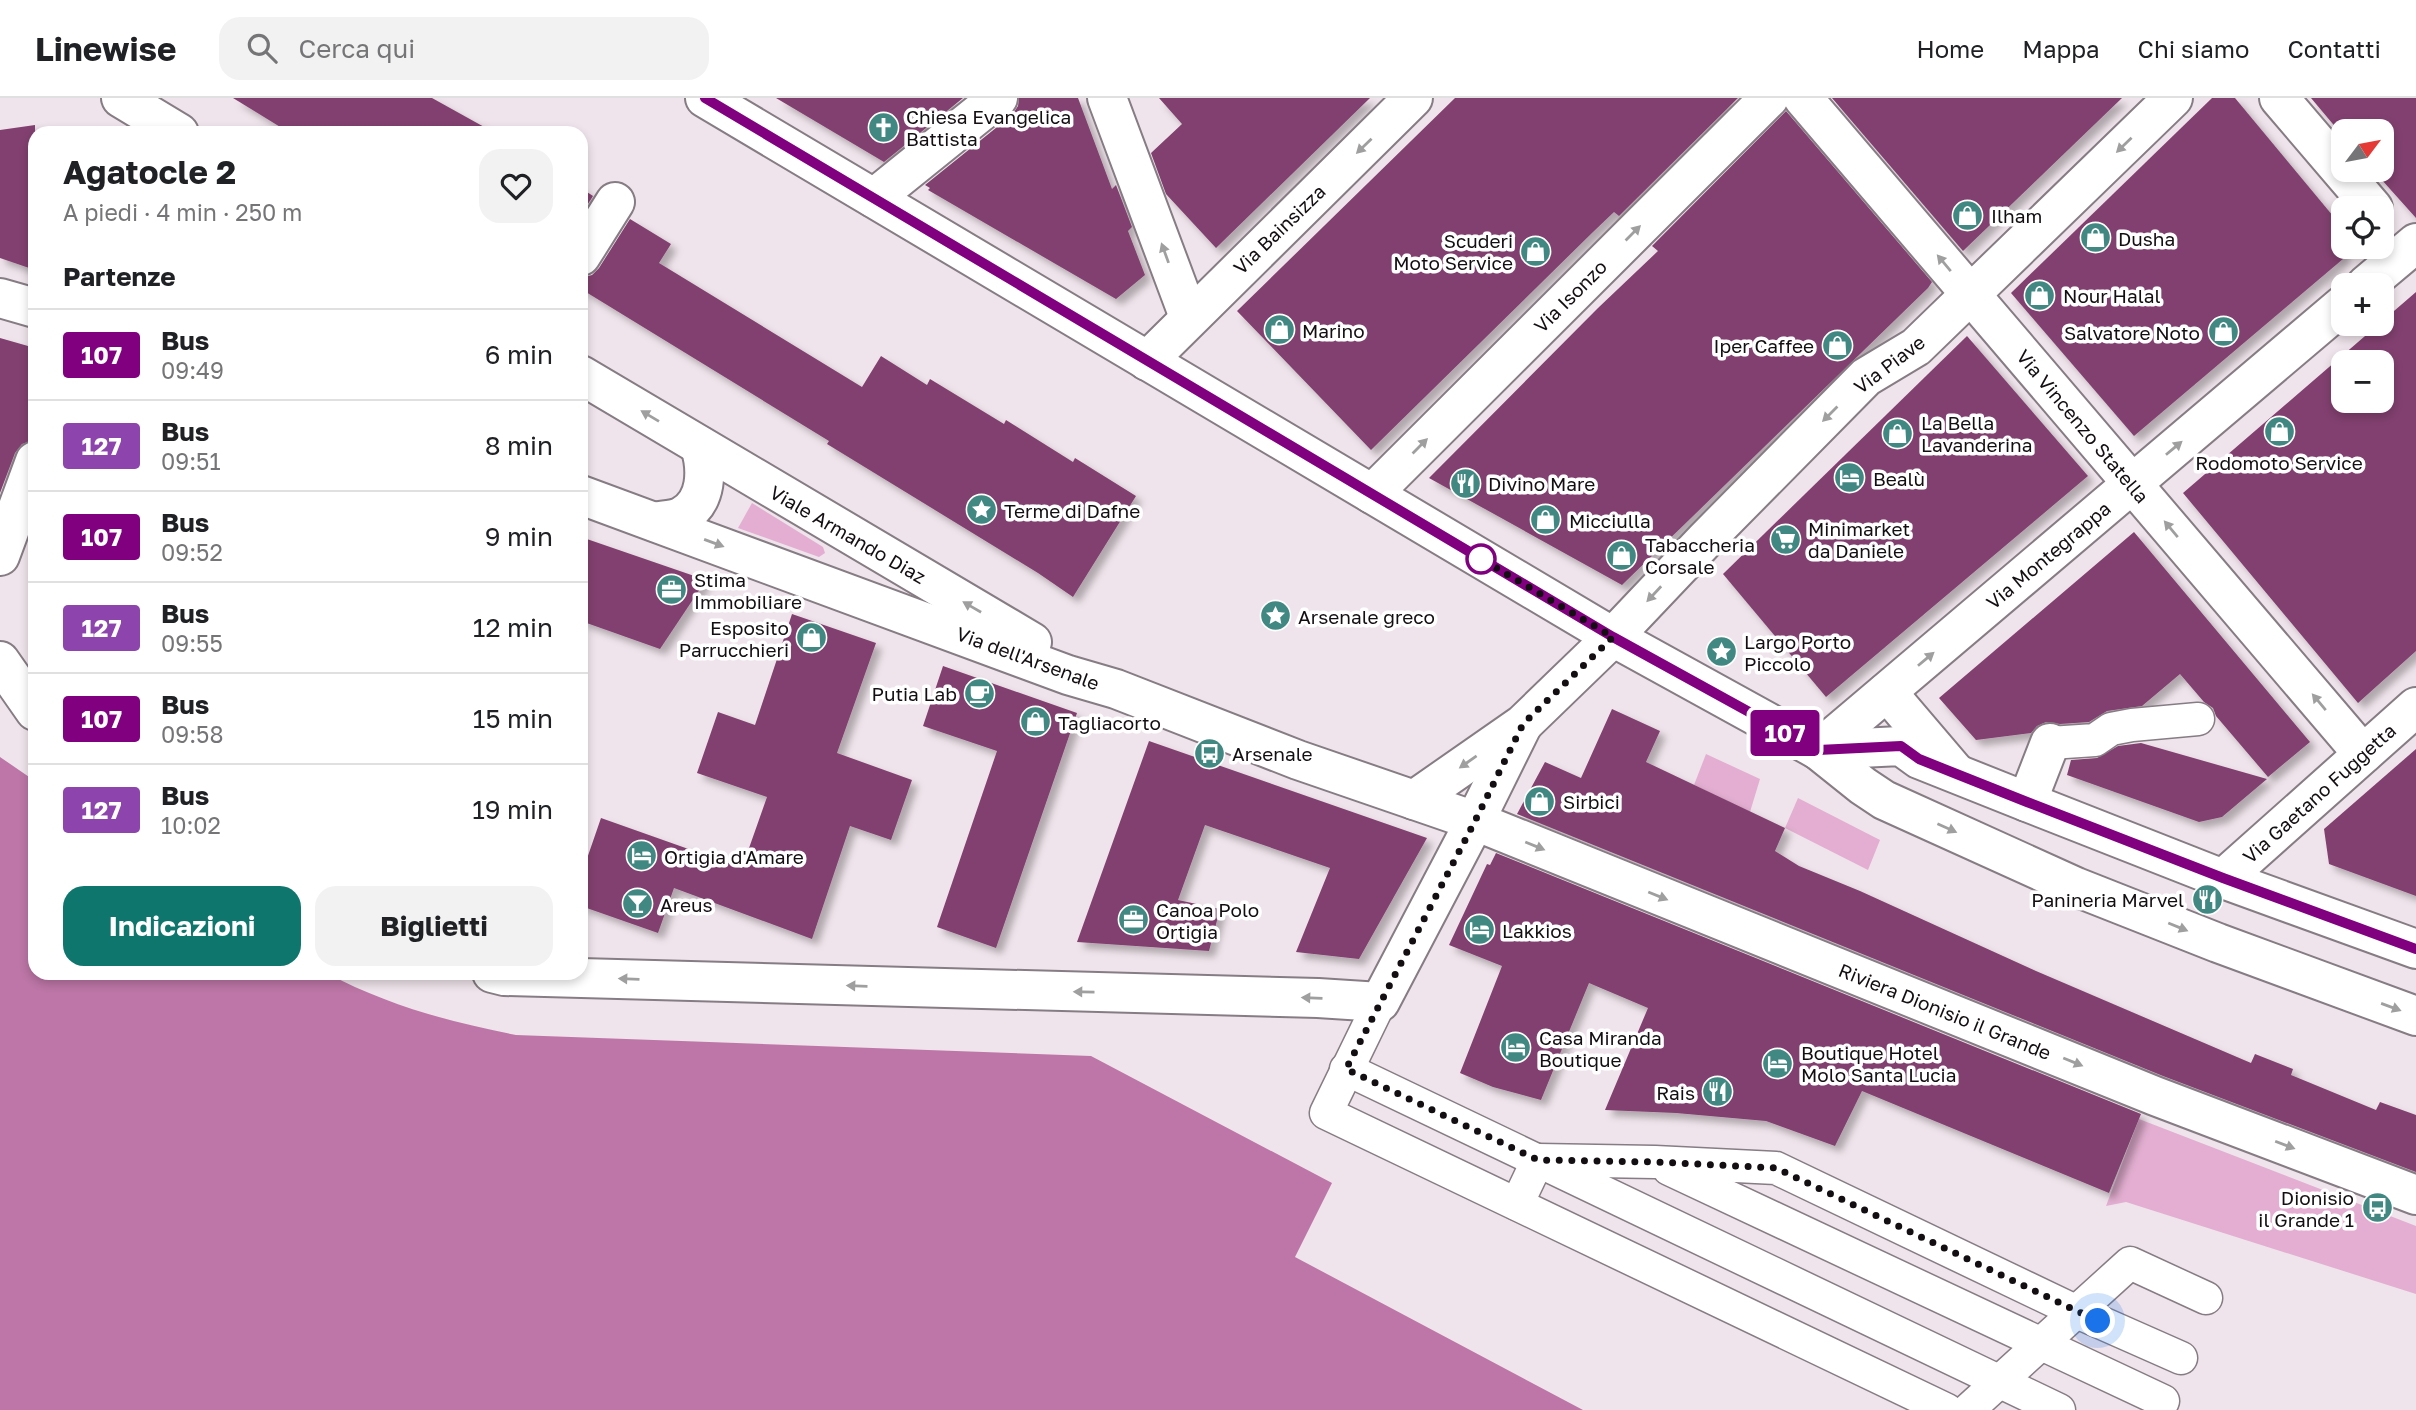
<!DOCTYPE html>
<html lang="it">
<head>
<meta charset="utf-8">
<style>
	body { margin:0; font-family:"Golos Text",sans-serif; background:#f2f2f2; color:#202124; height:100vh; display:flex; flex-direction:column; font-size:26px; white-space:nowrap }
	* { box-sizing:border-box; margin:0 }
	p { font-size:23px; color:#757577 }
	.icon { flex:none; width:38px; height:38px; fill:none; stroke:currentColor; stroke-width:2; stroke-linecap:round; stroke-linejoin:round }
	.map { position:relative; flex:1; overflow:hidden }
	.sheet { position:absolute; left:28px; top:28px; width:560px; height:854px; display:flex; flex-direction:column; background:#fff; border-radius:21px; box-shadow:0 4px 10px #0003 }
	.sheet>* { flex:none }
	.badge { padding:0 14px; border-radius:5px; font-size:24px; line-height:46px }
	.needle { width:46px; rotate:58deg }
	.tools { position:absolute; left:2331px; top:21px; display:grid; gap:14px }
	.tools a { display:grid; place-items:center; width:63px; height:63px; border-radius:14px; background:#fff; box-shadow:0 4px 10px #0003; font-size:35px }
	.you { position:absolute; width:35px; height:35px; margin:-18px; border:5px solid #fff; border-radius:50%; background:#1a73e8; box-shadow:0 0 0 10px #1a73e833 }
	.map>.badge { position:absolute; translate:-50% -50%; box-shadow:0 0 0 4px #fff }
	h2 { padding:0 35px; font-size:26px; line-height:63px }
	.round { display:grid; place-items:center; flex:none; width:74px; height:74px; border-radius:21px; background:#f2f2f2 }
	.headline { display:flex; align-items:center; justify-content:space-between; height:119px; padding:0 35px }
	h1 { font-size:33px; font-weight:700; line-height:52px }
	.primary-button { display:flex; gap:14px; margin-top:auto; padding:14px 35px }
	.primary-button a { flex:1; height:80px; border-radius:21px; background:#0f766e; color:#fff; font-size:28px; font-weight:700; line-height:80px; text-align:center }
	.primary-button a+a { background:#f2f2f2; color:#202124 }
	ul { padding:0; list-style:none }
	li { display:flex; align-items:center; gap:21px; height:91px; padding:0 35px; border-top:2px solid #e0e0e0 }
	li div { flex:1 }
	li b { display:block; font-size:26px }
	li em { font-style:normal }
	li .badge { min-width:77px; font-weight:700; text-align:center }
	header { display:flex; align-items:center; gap:42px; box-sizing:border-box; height:98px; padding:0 35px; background:#fff; border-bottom:2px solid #e0e0e0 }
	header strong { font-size:33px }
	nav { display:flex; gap:38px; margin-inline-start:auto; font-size:24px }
	.search { width:490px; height:63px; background:#f2f2f2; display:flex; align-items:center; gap:18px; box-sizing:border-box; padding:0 24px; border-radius:21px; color:#757577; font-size:26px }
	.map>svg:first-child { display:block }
	.green { fill:#e3aed1 }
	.water { fill:#bd76a7 }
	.building { fill:#82406f; fill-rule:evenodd; filter:url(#shadow) }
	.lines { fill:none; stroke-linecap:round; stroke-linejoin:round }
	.pedestrian-casing { stroke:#867c83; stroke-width:35 }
	.minor-casing { stroke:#867c83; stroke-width:42 }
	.tertiary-casing { stroke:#867c83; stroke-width:42 }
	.pedestrian { stroke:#fff; stroke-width:32 }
	.minor { stroke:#fff; stroke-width:38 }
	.tertiary { stroke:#fff; stroke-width:38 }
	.oneway { fill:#a09fa0 }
	.line-casing { stroke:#fff; stroke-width:16 }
	.line { stroke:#800080; stroke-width:10 }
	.walk { stroke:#120e11; stroke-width:7; stroke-dasharray:0 12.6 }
	.stop-dot { fill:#fff; stroke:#800080; stroke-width:3.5 }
	.labels { text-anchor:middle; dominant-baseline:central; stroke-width:7; stroke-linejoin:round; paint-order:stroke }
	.poi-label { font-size:19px; fill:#120e11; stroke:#fff; text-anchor:start }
	.street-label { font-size:19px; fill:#120e11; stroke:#fff }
</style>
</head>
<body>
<header>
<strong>Linewise</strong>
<div class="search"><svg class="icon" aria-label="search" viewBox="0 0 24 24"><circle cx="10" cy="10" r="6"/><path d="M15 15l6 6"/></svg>Cerca qui</div>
<nav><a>Home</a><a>Mappa</a><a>Chi siamo</a><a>Contatti</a></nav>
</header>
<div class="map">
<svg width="2416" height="1312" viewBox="0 0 2416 1312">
	<defs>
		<filter id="shadow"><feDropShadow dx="6" dy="6" stdDeviation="3.5" flood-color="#0004"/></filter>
	</defs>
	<rect width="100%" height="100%" fill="#efe4eb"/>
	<g class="green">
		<path d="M752,405L823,449L825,455L819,459L738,430Z"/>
		<path d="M1706,656L1760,681L1750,714L1694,687Z"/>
		<path d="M1798,700L1880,742L1868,772L1785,730Z"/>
		<path d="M2139,1021L2416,1128V1196L2126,1104L2106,1108Z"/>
	</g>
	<path class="water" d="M0,659L35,683V875H327C386,907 450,924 516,937L1091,958L1332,1085L1295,1159L1583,1312H0Z"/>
	<g class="building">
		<path d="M233,0H432L495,35H290Z"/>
		<path d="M776,0H963L884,64Z"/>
		<path d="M1019,0H1078L1112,91L1116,87L1132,129L1128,133L1145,177L1116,201L928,92L930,90L925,87L1012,17L1018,8Z"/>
		<path d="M1159,0H1370L1216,150L1166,96L1151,55L1182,26Z"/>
		<path d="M1455,0H1738L1619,118L1614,114L1593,134L1371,352L1237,213Z"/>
		<path d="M1832,0H2122L1963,153Z"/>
		<path d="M2212,0H2235L2343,130V161L2134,338L2011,195Z"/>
		<path d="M2311,0H2416V120L2373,72H2382V33H2343V38Z"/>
		<path d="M1786,13L1932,184L1928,190L1622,487L1429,380L1598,210L1658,153L1652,148Z"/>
		<path d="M35,27V172L0,160V32Z"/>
		<path d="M581,90L593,98L581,117Z"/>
		<path d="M630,121L671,146L659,165L862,289L881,258L927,287L930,281L1004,326L1006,322L1073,364L1075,360L1136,398L1073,499L1038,475L827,346L829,343L581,191V180L592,177L599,170Z"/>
		<path d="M2416,194V553L2358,605L2183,395ZM2343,264H2382V303H2343Z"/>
		<path d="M1967,238L2088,378L1826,599L1723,476Z"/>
		<path d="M0,240L35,250V342L22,346L15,355L0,395Z"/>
		<path d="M2134,434L2310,644L2268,679L2216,618L2213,610L2204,604L2180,576L2142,608L2107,613L2089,624L2060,626L2046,624L2037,628L2031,635L1976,642L1939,600Z"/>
		<path d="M581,439L706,482L660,551L581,523Z"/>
		<path d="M792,516L876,545L837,655L912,682L891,742L850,728L812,841L674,790L658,835L581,808V778L601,720L742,770L767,699L697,675L718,614L755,627Z"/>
		<path d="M943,568L1077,615L996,850L937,829L997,653L923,628Z"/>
		<path d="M1612,611L1660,633L1646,664L1785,730L1775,753L1799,768L1860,793L2036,873L2251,965L2255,956L2293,971L2291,977L2376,1012L2380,1004L2416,1017V1074L2163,978L1517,716L1545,664L1581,680Z"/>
		<path d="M1149,643L1427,740L1359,861L1296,854L1330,770L1205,727L1178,802L1220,811L1209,853L1077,844Z"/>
		<path d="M2141,645L2267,681L2222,719L2199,724L2067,677L2071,662L2097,660L2118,648Z"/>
		<path d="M2416,651V798L2329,766L2324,731Z"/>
		<path d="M1496,755L2141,1016L2109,1095L1862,993L1835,1048L1766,1023L1676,1015L1605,1012L1648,910L1589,885L1541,1002L1493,989L1460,975L1502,868L1449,847L1487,766L1490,767Z"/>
	</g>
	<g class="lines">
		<defs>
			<g id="pedestrian">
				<path d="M2050,645L2095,642L2111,631L2132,627L2198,621"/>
				<path d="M1380,904L1326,1015L1947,1312"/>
				<path d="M1346,971L2059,1312"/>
				<path d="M1669,1071L2163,1303"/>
				<path d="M1517,1106L1538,1062L1655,1064L1776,1070L2077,1214L2181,1260"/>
				<path d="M1968,1312L2130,1165L2206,1200"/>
			</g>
			<g id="minor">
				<path d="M1107,0L1189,219"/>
				<path d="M1803,0L2363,656"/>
				<path d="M2279,0L2373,110"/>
				<path d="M874,100L998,0"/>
				<path d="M581,158L615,104"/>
				<path d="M2366,187L2416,145"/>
				<path d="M2343,207L1818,652L1863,688L1884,702L2076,789L2218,845L2416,918"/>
				<path d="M1147,263L1413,0"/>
				<path d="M1372,396L1769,0"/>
				<path d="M0,458L35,363"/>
				<path d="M1613,539L1705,442L1866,279L1916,249L2173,0"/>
				<path d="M0,563L35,613"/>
				<path d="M1887,594L1956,675"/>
				<path d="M2027,704L2050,645"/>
				<path d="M2223,781L2416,609"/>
				<path d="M492,875L504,878L1318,900L1380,904L1475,723"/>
			</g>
			<g id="tertiary">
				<path d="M121,0L179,35"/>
				<path d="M705,0L1613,539L1818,652L1901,648L1919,661L2027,704L2223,781L2416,851"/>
				<path d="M0,200L35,210"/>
				<path d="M581,277L1032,544"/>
				<path d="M581,397L1068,577L1116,591L1298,662L1475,723L2155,998L2416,1097"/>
				<path d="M655,424C663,422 675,422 682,418C708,404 707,371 700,348"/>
				<path d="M1414,702L1523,626L1613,539"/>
				<path d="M1475,723L1522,628"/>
			</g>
		</defs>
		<use href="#pedestrian" class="pedestrian-casing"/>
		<use href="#minor" class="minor-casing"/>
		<use href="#tertiary" class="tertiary-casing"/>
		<use href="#pedestrian" class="pedestrian"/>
		<use href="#minor" class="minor"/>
		<use href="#tertiary" class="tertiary"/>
	</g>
	<defs><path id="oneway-solid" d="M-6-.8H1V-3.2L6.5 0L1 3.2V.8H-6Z" transform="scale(1.75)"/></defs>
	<g class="oneway">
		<use href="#oneway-solid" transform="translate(2124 47) rotate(136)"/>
		<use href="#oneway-solid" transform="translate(1364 48) rotate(136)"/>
		<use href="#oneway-solid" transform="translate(1633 135) rotate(-45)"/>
		<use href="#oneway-solid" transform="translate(1165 155) rotate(-110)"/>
		<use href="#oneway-solid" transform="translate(1944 165) rotate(-130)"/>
		<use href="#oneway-solid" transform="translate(1830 316) rotate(135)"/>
		<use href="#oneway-solid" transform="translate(650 318) rotate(-149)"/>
		<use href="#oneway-solid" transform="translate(1420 348) rotate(-45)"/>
		<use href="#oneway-solid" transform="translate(2174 350) rotate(-40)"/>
		<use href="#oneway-solid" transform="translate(2171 431) rotate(-130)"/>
		<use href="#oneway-solid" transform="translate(714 445) rotate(20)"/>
		<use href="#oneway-solid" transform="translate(1654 496) rotate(133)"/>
		<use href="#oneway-solid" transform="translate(972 509) rotate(-150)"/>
		<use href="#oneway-solid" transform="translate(1926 561) rotate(-40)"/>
		<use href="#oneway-solid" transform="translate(2319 604) rotate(-130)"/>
		<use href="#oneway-solid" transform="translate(1468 664) rotate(145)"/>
		<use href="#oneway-solid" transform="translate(1947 730) rotate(24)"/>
		<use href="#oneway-solid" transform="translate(1535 748) rotate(22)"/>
		<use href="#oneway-solid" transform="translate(1658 798) rotate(22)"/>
		<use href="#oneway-solid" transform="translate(2178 829) rotate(22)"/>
		<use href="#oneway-solid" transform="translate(629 881) rotate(-178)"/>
		<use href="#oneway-solid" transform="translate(857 888) rotate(-178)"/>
		<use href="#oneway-solid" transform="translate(1084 894) rotate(-179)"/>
		<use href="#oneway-solid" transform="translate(1312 900) rotate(-178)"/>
		<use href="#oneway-solid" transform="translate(2391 909) rotate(20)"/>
		<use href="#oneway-solid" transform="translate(2073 964) rotate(22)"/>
		<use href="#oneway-solid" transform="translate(2285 1047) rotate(21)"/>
	</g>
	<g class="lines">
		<defs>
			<path id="line" d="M705,0L1613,539L1818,652L1901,648L1919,661L2027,704L2223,780L2416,851"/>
		</defs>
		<use href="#line" class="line-casing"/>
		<use href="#line" class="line"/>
		<path class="walk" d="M1481,461L1478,459L1613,539L1523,626L1475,723L1346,971L1538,1062L1655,1064L1776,1070L2098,1223"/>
	</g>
	<defs>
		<symbol id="church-disc" viewBox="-11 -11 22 22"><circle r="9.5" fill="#418883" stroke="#fff"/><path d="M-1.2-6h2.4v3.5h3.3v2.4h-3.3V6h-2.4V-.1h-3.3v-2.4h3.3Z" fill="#fff"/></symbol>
		<symbol id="shop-disc" viewBox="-11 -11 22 22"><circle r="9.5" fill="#418883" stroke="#fff"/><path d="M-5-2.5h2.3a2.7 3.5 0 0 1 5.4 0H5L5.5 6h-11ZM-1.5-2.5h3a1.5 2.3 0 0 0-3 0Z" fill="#fff"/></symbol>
		<symbol id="hotel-disc" viewBox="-11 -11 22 22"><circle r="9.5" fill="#418883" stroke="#fff"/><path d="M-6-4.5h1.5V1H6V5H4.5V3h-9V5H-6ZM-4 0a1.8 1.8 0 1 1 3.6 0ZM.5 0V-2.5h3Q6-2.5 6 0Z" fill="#fff"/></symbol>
		<symbol id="restaurant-disc" viewBox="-11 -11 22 22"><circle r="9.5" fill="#418883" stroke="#fff"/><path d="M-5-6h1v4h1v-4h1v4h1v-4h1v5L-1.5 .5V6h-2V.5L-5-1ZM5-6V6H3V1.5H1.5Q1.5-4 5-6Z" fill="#fff"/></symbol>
		<symbol id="sight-disc" viewBox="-11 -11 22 22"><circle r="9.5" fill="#418883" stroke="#fff"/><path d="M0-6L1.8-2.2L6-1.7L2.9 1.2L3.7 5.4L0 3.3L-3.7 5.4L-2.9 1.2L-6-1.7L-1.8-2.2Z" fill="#fff"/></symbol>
		<symbol id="supermarket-disc" viewBox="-11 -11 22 22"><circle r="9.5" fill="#418883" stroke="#fff"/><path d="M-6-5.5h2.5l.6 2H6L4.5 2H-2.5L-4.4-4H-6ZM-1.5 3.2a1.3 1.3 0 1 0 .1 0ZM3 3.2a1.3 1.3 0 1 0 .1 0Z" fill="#fff"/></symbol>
		<symbol id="office-disc" viewBox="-11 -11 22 22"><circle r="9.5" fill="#418883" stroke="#fff"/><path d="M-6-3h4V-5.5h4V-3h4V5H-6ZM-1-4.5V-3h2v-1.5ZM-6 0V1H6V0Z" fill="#fff"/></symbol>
		<symbol id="cafe-disc" viewBox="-11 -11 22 22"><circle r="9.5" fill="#418883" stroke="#fff"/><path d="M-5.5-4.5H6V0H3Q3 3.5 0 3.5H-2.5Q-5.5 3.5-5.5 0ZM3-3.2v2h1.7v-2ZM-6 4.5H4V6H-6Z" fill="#fff"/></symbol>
		<symbol id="bus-disc" viewBox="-11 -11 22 22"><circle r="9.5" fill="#418883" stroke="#fff"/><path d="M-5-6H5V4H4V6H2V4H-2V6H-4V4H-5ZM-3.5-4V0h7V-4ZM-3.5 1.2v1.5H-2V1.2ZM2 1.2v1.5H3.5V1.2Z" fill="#fff"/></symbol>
		<symbol id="bar-disc" viewBox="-11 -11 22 22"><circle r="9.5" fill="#418883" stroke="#fff"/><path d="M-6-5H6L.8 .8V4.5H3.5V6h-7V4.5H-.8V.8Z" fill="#fff"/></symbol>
	</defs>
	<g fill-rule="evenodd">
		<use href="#church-disc" x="866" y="12" width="35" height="35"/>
		<use href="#shop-disc" x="1950" y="100" width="35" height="35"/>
		<use href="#shop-disc" x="2078" y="122" width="35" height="35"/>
		<use href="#shop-disc" x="1518" y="136" width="35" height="35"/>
		<use href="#shop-disc" x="2022" y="180" width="35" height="35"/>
		<use href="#shop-disc" x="1262" y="214" width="35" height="35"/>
		<use href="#shop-disc" x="2206" y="216" width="35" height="35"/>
		<use href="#shop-disc" x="1820" y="230" width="35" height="35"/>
		<use href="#shop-disc" x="2262" y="316" width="35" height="35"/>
		<use href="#shop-disc" x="1880" y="318" width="35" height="35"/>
		<use href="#hotel-disc" x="1832" y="362" width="35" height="35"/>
		<use href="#restaurant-disc" x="1448" y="368" width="35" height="35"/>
		<use href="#sight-disc" x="964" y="394" width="35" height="35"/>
		<use href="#shop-disc" x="1528" y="404" width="35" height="35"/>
		<use href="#supermarket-disc" x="1768" y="424" width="35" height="35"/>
		<use href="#shop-disc" x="1604" y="440" width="35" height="35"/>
		<use href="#office-disc" x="654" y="474" width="35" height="35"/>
		<use href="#sight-disc" x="1258" y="500" width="35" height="35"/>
		<use href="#shop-disc" x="794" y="522" width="35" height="35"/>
		<use href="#sight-disc" x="1704" y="536" width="35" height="35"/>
		<use href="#cafe-disc" x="962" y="578" width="35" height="35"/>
		<use href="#shop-disc" x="1018" y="606" width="35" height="35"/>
		<use href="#bus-disc" x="1192" y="638" width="35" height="35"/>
		<use href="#shop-disc" x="1522" y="686" width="35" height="35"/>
		<use href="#hotel-disc" x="624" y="740" width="35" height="35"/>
		<use href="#restaurant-disc" x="2190" y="784" width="35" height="35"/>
		<use href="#bar-disc" x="620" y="788" width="35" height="35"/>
		<use href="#office-disc" x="1116" y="804" width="35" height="35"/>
		<use href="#hotel-disc" x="1462" y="814" width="35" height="35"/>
		<use href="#hotel-disc" x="1498" y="932" width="35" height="35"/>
		<use href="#hotel-disc" x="1760" y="948" width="35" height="35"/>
		<use href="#restaurant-disc" x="1700" y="976" width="35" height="35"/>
		<use href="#bus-disc" x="2360" y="1092" width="35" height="35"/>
	</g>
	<circle class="stop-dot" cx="1481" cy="461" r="14"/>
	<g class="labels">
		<g class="poi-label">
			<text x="906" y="18">Chiesa Evangelica<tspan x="906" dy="22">Battista</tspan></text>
			<text x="1991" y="117">Ilham</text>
			<text x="2118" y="140">Dusha</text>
			<text x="1513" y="142" text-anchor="end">Scuderi<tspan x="1513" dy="22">Moto Service</tspan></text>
			<text x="2063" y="197">Nour Halal</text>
			<text x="1302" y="232">Marino</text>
			<text x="2200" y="234" text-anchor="end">Salvatore Noto</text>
			<text x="1814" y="247" text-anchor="end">Iper Caffee</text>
			<text x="1921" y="324">La Bella<tspan x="1921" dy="22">Lavanderina</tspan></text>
			<text x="2279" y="364" text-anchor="middle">Rodomoto Service</text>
			<text x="1873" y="380">Bealù</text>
			<text x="1488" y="385">Divino Mare</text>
			<text x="1004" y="412">Terme di Dafne</text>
			<text x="1569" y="422">Micciulla</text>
			<text x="1808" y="430">Minimarket<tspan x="1808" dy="22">da Daniele</tspan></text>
			<text x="1645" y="446">Tabaccheria<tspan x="1645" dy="22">Corsale</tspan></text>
			<text x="694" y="481">Stima<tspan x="694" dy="22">Immobiliare</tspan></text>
			<text x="1298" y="518">Arsenale greco</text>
			<text x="789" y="529" text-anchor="end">Esposito<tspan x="789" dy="22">Parrucchieri</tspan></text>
			<text x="1744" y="543">Largo Porto<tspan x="1744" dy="22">Piccolo</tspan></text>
			<text x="957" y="595" text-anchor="end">Putia Lab</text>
			<text x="1058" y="624">Tagliacorto</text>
			<text x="1232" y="655">Arsenale</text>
			<text x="1563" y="703">Sirbici</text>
			<text x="664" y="758">Ortigia d'Amare</text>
			<text x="2184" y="801" text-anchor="end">Panineria Marvel</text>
			<text x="660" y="806">Areus</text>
			<text x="1156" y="811">Canoa Polo<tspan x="1156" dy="22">Ortigia</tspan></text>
			<text x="1502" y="832">Lakkios</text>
			<text x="1539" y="939">Casa Miranda<tspan x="1539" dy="22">Boutique</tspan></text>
			<text x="1801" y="954">Boutique Hotel<tspan x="1801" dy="22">Molo Santa Lucia</tspan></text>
			<text x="1695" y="994" text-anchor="end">Rais</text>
			<text x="2354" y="1099" text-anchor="end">Dionisio<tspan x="2354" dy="22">il Grande 1</tspan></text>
		</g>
		<g class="street-label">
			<text transform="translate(1279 131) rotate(-44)">Via Bainsizza</text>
			<text transform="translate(1570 198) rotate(-45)">Via Isonzo</text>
			<text transform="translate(1889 266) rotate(-37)">Via Piave</text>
			<text transform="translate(2083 328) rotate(50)">Via Vincenzo Statella</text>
			<text transform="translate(848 436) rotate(30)">Viale Armando Diaz</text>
			<text transform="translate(2048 457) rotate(-40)">Via Montegrappa</text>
			<text transform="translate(1028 560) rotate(20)">Via dell'Arsenale</text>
			<text transform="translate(2319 695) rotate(-42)">Via Gaetano Fuggetta</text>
			<text transform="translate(1945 913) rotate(22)">Riviera Dionisio il Grande</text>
		</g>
	</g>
</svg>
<div class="tools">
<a><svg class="needle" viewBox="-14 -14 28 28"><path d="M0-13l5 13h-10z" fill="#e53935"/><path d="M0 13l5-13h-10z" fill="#757577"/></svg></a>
<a><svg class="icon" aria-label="locate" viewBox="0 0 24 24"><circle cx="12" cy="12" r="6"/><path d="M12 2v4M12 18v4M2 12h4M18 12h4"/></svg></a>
<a>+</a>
<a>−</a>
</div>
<div class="you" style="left:2098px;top:1223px"></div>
<b class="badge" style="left:1785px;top:635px;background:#800080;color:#fff">107</b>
<section class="sheet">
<div class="headline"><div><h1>Agatocle 2</h1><p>A piedi · 4 min · 250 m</p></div><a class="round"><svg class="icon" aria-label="heart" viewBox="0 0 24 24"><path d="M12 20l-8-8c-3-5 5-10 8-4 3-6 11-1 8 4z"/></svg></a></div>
<h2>Partenze</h2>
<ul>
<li><span class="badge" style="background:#800080;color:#fff">107</span><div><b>Bus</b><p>09:49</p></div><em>6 min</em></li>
<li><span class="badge" style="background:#8e44ad;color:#fff">127</span><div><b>Bus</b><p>09:51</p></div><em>8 min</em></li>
<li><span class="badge" style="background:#800080;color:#fff">107</span><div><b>Bus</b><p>09:52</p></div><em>9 min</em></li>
<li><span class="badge" style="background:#8e44ad;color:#fff">127</span><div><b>Bus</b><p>09:55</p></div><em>12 min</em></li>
<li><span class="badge" style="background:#800080;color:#fff">107</span><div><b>Bus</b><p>09:58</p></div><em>15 min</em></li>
<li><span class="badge" style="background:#8e44ad;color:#fff">127</span><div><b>Bus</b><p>10:02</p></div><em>19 min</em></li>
</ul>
<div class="primary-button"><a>Indicazioni</a><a>Biglietti</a></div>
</section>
</div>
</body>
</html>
